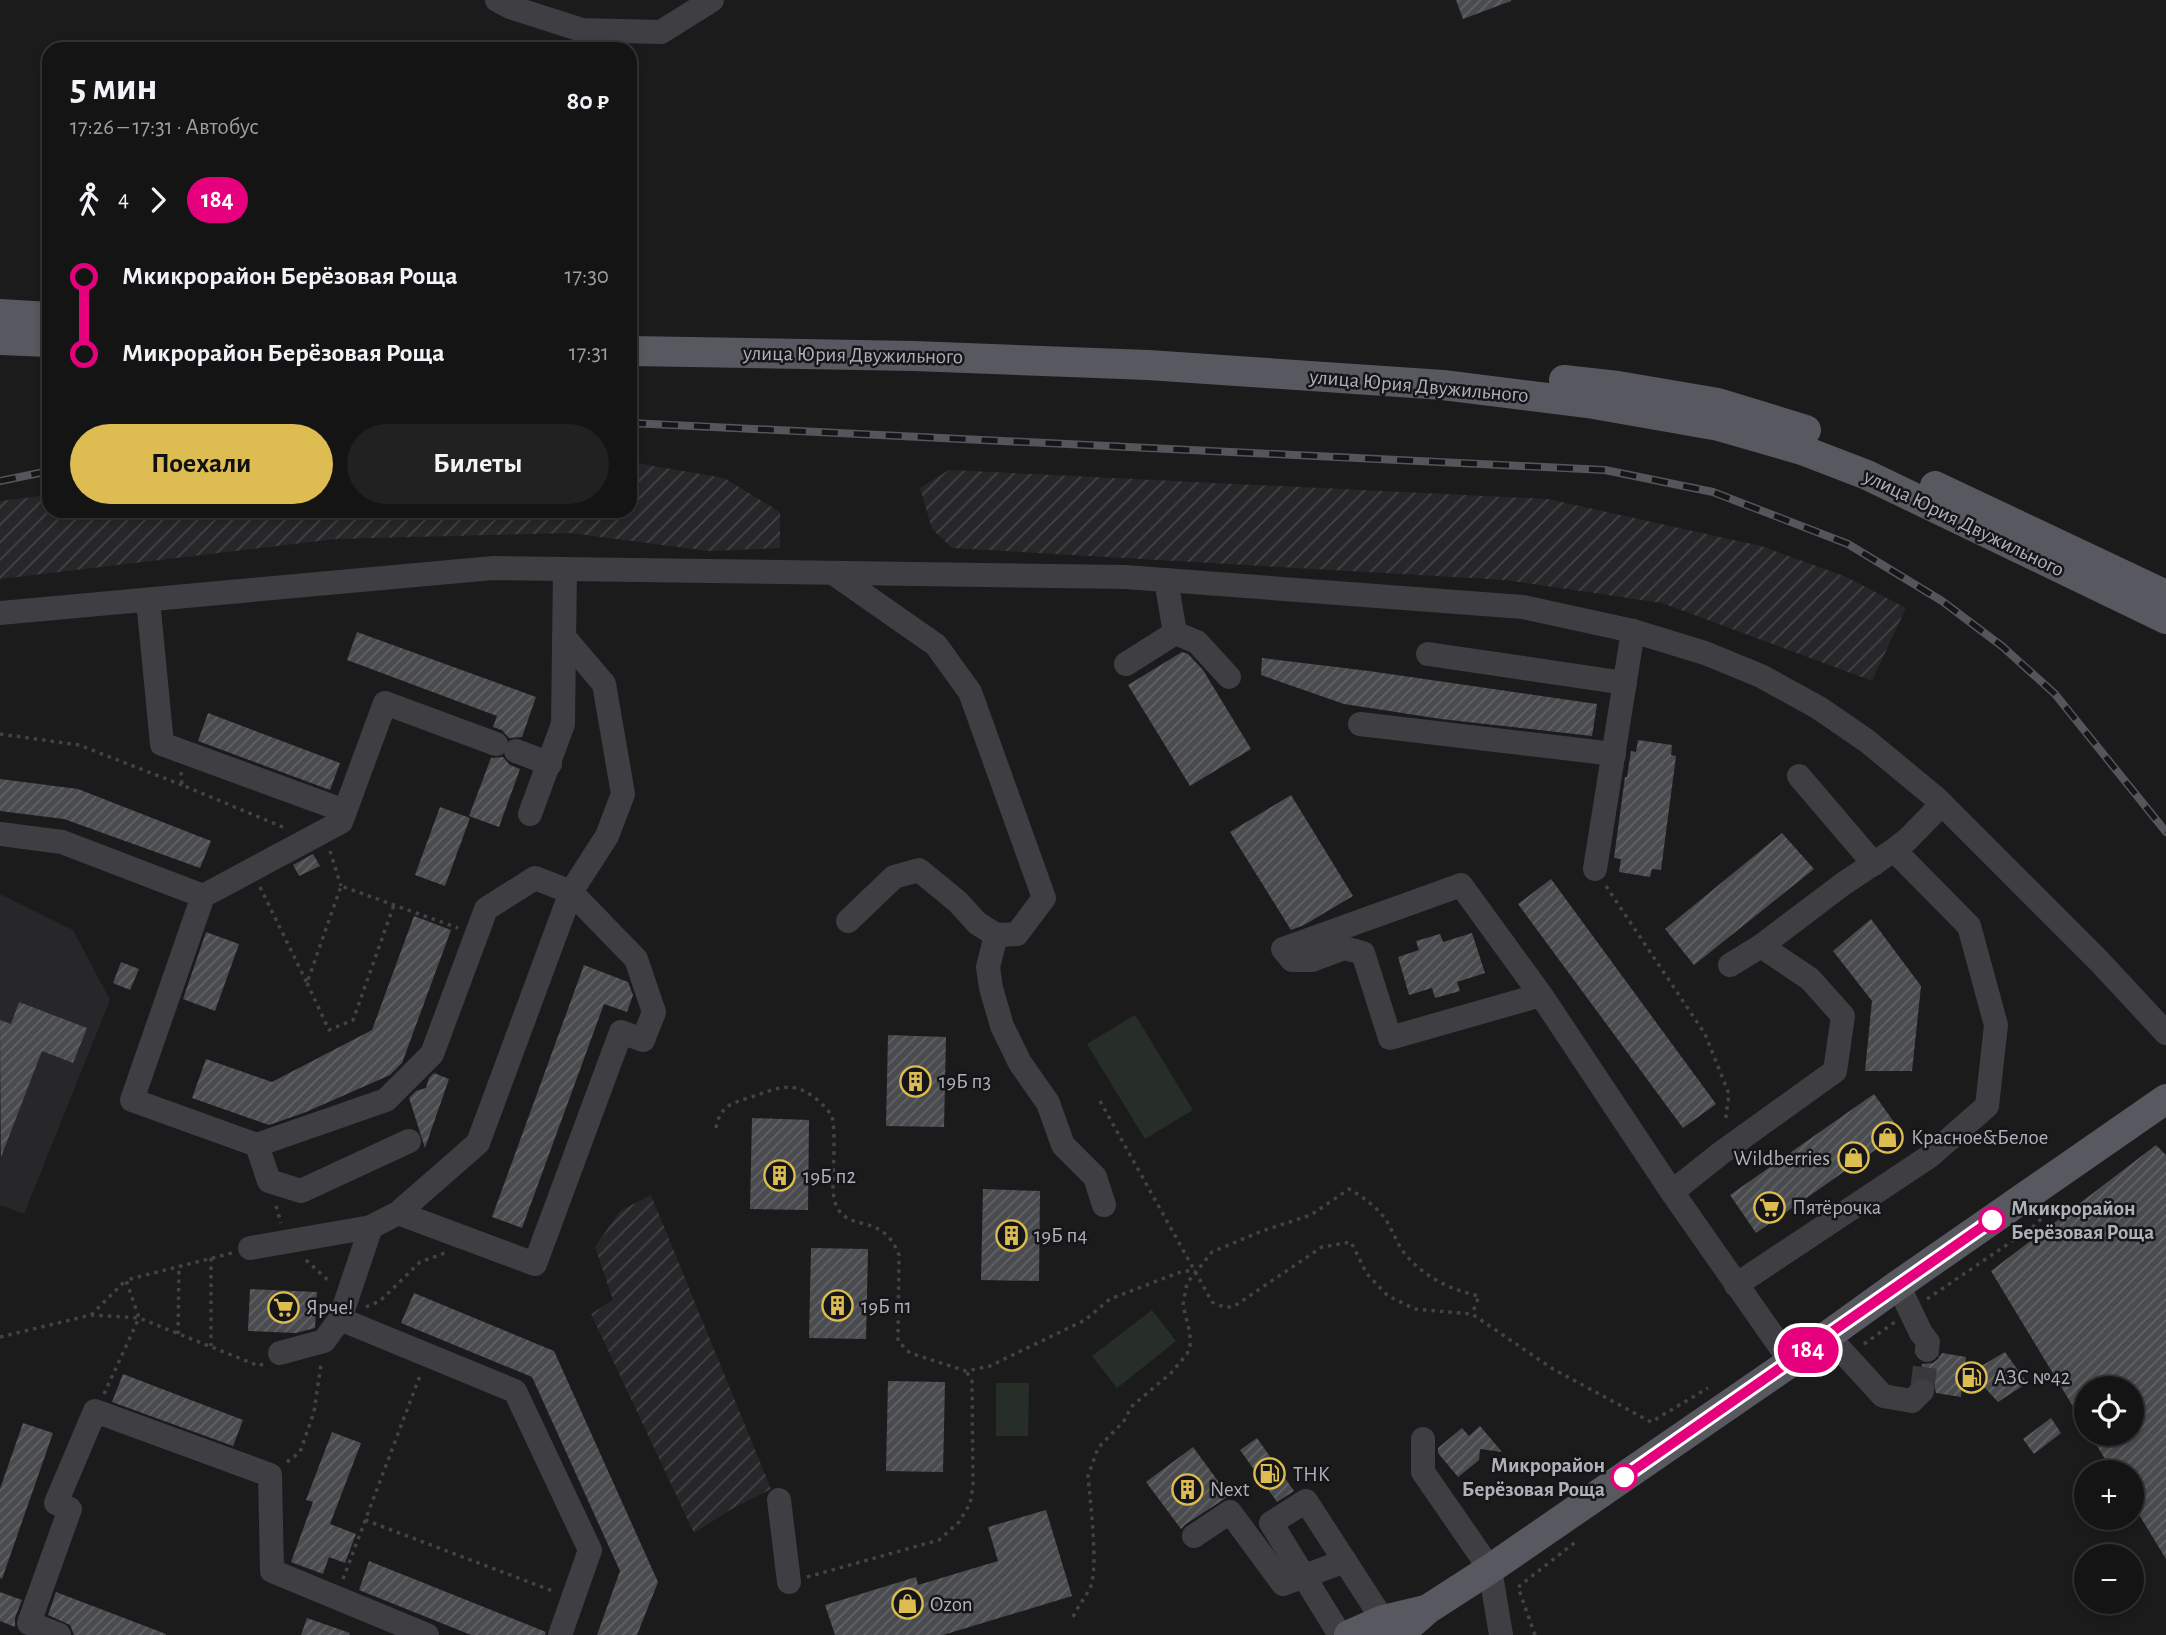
<!DOCTYPE html>
<html lang="ru">
<head>
<meta charset="utf-8">
<style>
	body { margin:0; font-family:"Alegreya Sans",sans-serif; background:#212122; color:#f1f3f6; height:100vh; display:flex; flex-direction:column; font-size:26px; white-space:nowrap }
	* { box-sizing:border-box; margin:0 }
	p { font-size:23px; color:#9d9ea0 }
	.icon { flex:none; width:38px; height:38px; fill:none; stroke:currentColor; stroke-width:2; stroke-linecap:round; stroke-linejoin:round }
	.map { position:relative; flex:1; overflow:hidden }
	.side { position:absolute; left:42px; top:42px; width:595px; height:476px; display:flex; flex-direction:column; background:#141415; border-radius:21px; box-shadow:0 4px 10px #0003,0 0 0 2px #333334 }
	.side>* { flex:none }
	.badge { padding:0 14px; border-radius:23px; font-size:24px; line-height:46px }
	.tools { position:absolute; left:2074px; top:1376px; display:grid; gap:14px }
	.tools a { display:grid; place-items:center; width:70px; height:70px; border-radius:50%; background:#141415; box-shadow:0 4px 10px #0003,0 0 0 2px #333334; font-size:35px }
	.map>.badge { position:absolute; translate:-50% -50%; box-shadow:0 0 0 4px #fff }
	.legs { display:flex; align-items:center; gap:10px; height:77px; padding:0 28px; font-size:23px }
	.legs p { margin-inline-start:auto }
	.head { display:flex; align-items:center; justify-content:space-between; height:119px; padding:0 28px }
	h1 { font-size:38px; font-weight:600; line-height:52px }
	.button { display:flex; gap:14px; margin-top:auto; padding:14px 28px }
	.button a { flex:1; height:80px; border-radius:42px; background:#ddbc52; color:#111; font-size:28px; font-weight:600; line-height:80px; text-align:center }
	.button a+a { background:#212122; color:#f1f3f6 }
	ul { padding:0 28px; list-style:none }
	li { display:flex; align-items:center; gap:24px; height:77px; font-size:26px }
	li i { display:grid; place-items:center; width:10px; height:100%; margin:0 9px; background:currentColor }
	li i::after { content:''; width:18px; height:18px; margin:-9px; border:5px solid; border-radius:50%; background:#141415 }
	li p { margin-inline-start:auto }
	li:first-child i { background:linear-gradient(#0000 50%,currentColor 0) }
	li:last-child i { background:linear-gradient(currentColor 50%,#0000 0) }
	.map>svg:first-child { display:block }
	.built { fill:#272729 }
	.industrial { fill:url(#industrial-furrows) }
	.pitch { fill:#272e28 }
	.building { fill:url(#building-hatch) }
	.lines { fill:none; stroke-linecap:round; stroke-linejoin:round }
	.minor-tunnel { stroke:#39393c; stroke-width:24; stroke-dasharray:24 12; stroke-linecap:butt }
	.path { stroke:#424348; stroke-width:3.5; stroke-dasharray:3.5 5; stroke-linecap:butt }
	.minor { stroke:#3e3e43; stroke-width:24 }
	.major { stroke:#585960; stroke-width:30 }
	.rail-casing { stroke:#55565c; stroke-width:8 }
	.rail { stroke:#161618; stroke-width:5; stroke-dasharray:16; stroke-linecap:butt }
	.line-1-casing { stroke:#fff; stroke-width:16 }
	.line-1 { stroke:#e6007e; stroke-width:10 }
	.stop-1-dot { fill:#fff; stroke:#e6007e; stroke-width:3.5 }
	.labels { text-anchor:middle; dominant-baseline:central; stroke-width:5; stroke-linejoin:round; paint-order:stroke }
	.street-label { font-size:21px; fill:#afb1ba; stroke:#161618 }
	.poi-label { font-size:21px; fill:#afb1ba; stroke:#161618; text-anchor:start }
	.stop-label { font-size:21px; font-weight:bold; fill:#afb1ba; stroke:#161618; text-anchor:start }
</style>
</head>
<body>
<div class="map">
<svg width="2166" height="1635" viewBox="0 0 2166 1635">
	<defs>
		<pattern id="industrial-furrows" width="10" height="10" patternUnits="userSpaceOnUse" patternTransform="scale(1.75)"><rect width="10" height="10" fill="#272729"/><path d="M-1 1l2-2M0 10L10 0M9 11l2-2" fill="none" stroke="#444446"/></pattern>
		<pattern id="building-hatch" width="6" height="6" patternUnits="userSpaceOnUse" patternTransform="scale(1.75)"><rect width="6" height="6" fill="#4a4b4e"/><path d="M-1 1l2-2M0 6l6-6M5 7l2-2" fill="none" stroke="#626365"/></pattern>
	</defs>
	<rect width="100%" height="100%" fill="#1b1b1c"/>
	<path class="built" d="M0,894L73,930L110,1000L24,1214L0,1205Z"/>
	<g class="industrial">
		<path d="M630,462L724,478L780,512V548L709,551L570,533L336,539L0,579V501L49,495V511H630Z"/>
		<path d="M949,470L1548,499L1761,546L1844,576L1906,608L1872,681L1662,603L1505,580L952,548L932,529L920,488Z"/>
		<path d="M651,1195L771,1489L730,1510L694,1533L591,1314L613,1300L595,1247L620,1211Z"/>
	</g>
	<g class="pitch">
		<path d="M1135,1015L1193,1110L1145,1139L1087,1044Z"/>
		<path d="M1152,1310L1176,1341L1117,1388L1092,1356Z"/>
		<path d="M996,1383H1029L1028,1436H996Z"/>
	</g>
	<g class="building">
		<path d="M1456,0H1511V1L1463,19Z"/>
		<path d="M357,632L536,697L522,737L509,738L502,730L493,727L497,716L347,660Z"/>
		<path d="M1182,652L1188,654L1203,670L1251,749L1190,786L1128,685Z"/>
		<path d="M1262,658L1369,671L1597,704L1592,736L1441,719L1344,704L1261,675Z"/>
		<path d="M208,713L340,763L330,790L198,741Z"/>
		<path d="M1638,740L1672,745L1671,755L1676,756L1661,870L1652,869L1650,877L1619,872L1621,859L1614,858L1625,777H1627L1631,751L1636,752Z"/>
		<path d="M503,757L510,765L520,769L499,827L469,816L491,758Z"/>
		<path d="M0,779L78,789L211,841L200,868L64,819L0,811Z"/>
		<path d="M1291,795L1353,896L1304,925L1291,930L1230,832Z"/>
		<path d="M440,807L470,818L445,886L415,875Z"/>
		<path d="M1782,833L1814,869L1694,965L1665,929Z"/>
		<path d="M313,854L320,866L299,876L293,865Z"/>
		<path d="M1551,879L1716,1104L1683,1128L1518,904Z"/>
		<path d="M414,916L451,930L402,1063L390,1075L306,1112L269,1125L192,1098L206,1059L272,1082L372,1030Z"/>
		<path d="M1871,919L1921,986L1912,1071H1865L1872,1001L1833,951Z"/>
		<path d="M206,932L239,944L215,1011L183,999Z"/>
		<path d="M1472,933L1485,973L1457,982L1460,991L1435,998L1432,988L1409,995L1398,957L1419,950L1416,941L1440,934L1443,942Z"/>
		<path d="M121,962L139,969L130,990L113,983Z"/>
		<path d="M584,965L628,982L633,995L627,1012L604,1004L522,1228L492,1217Z"/>
		<path d="M19,1002L87,1028L73,1063L42,1051L1,1157L0,1020L11,1024Z"/>
		<path d="M888,1035L946,1037L944,1127L886,1126Z"/>
		<path d="M434,1073L449,1079L425,1148L409,1098L416,1091L426,1088L429,1078Z"/>
		<path d="M1874,1094L1901,1132L1756,1233L1730,1195Z"/>
		<path d="M752,1118L809,1120L808,1210L750,1209Z"/>
		<path d="M2156,1145L2166,1155V1559L2132,1503V1472H2113L2089,1433H2132V1388H2086V1428L1991,1271Z"/>
		<path d="M983,1189L1040,1191L1039,1281L981,1280Z"/>
		<path d="M811,1248L868,1249L866,1339L809,1338Z"/>
		<path d="M250,1289L317,1292L315,1328L296,1333L248,1331Z"/>
		<path d="M414,1293L554,1351L658,1582L637,1635H597L620,1571L532,1377L401,1323Z"/>
		<path d="M2005,1352L2027,1383L1998,1402L1985,1388L1962,1385L1961,1397L1936,1393L1933,1381L1926,1377H1921L1922,1364L1933,1363L1938,1359L1942,1353L1966,1357L1964,1376Z"/>
		<path d="M123,1374L243,1420L233,1446L112,1402Z"/>
		<path d="M888,1381L945,1382L943,1472L886,1471Z"/>
		<path d="M2051,1418L2061,1433L2034,1454L2023,1439Z"/>
		<path d="M23,1423L53,1433L2,1579L0,1578V1489Z"/>
		<path d="M1480,1426L1502,1452L1480,1449L1479,1460L1458,1477L1438,1453V1448L1462,1428L1469,1436Z"/>
		<path d="M332,1432L361,1443L330,1524L356,1534L345,1563L329,1557L323,1574L291,1562L313,1502L306,1500Z"/>
		<path d="M1257,1438L1294,1491L1277,1502L1240,1450Z"/>
		<path d="M1193,1447L1229,1496L1186,1524L1181,1529L1146,1482Z"/>
		<path d="M1046,1510L1072,1596L943,1635H835L825,1605L916,1577L918,1585L998,1561L988,1527Z"/>
		<path d="M369,1561L546,1632L545,1635H471L359,1590Z"/>
		<path d="M0,1592L22,1600L15,1618V1627L0,1621Z"/>
		<path d="M56,1592L166,1634V1635H74L70,1625L48,1615Z"/>
		<path d="M307,1618L350,1633L349,1635H301Z"/>
	</g>
	<g class="lines">
		<path class="minor-tunnel" d="M1922,1391L1927,1350"/>
		<g class="path">
			<path d="M0,734L79,745L182,785"/>
			<path d="M181,772L182,785L285,828"/>
			<path d="M330,851L341,886"/>
			<path d="M1606,886L1705,1034L1729,1094L1725,1123"/>
			<path d="M260,887L307,983L341,886L458,928"/>
			<path d="M307,983L329,1030L353,1020L394,905"/>
			<path d="M1100,1101L1212,1302L1224,1307H1233L1322,1247L1351,1242L1367,1274L1388,1296L1415,1309L1472,1314L1553,1369L1651,1422L1708,1388"/>
			<path d="M716,1128C720,1107 729,1104 748,1098C774,1090 790,1079 814,1097C820,1102 829,1110 832,1117C836,1130 833,1167 833,1182C833,1191 833,1201 838,1209C852,1232 883,1213 899,1255L898,1341L910,1353L966,1371L990,1366L1085,1320L1110,1299L1183,1271H1195"/>
			<path d="M276,1206L281,1223"/>
			<path d="M211,1258V1346"/>
			<path d="M306,1260L331,1283"/>
			<path d="M1927,1299L2030,1229L2054,1208"/>
			<path d="M366,1307L380,1301L420,1262L445,1253"/>
			<path d="M91,1315L126,1280"/>
			<path d="M178,1334L179,1266"/>
			<path d="M0,1337L91,1315L139,1318L259,1366L264,1363"/>
			<path d="M1864,1344L1895,1322"/>
			<path d="M104,1394L139,1318L126,1280L232,1253"/>
			<path d="M287,1462L300,1452L314,1412L321,1364"/>
			<path d="M365,1520L553,1591"/>
			<path d="M807,1577L939,1540L959,1522L970,1504L973,1485L972,1381L966,1371"/>
			<path d="M343,1579L421,1373"/>
			<path d="M1073,1617C1078,1606 1085,1598 1090,1588C1099,1569 1090,1500 1088,1476L1098,1448L1124,1421L1131,1407L1171,1373L1187,1354L1190,1346V1334L1183,1305L1187,1283L1212,1252L1262,1231L1311,1215L1349,1189C1363,1197 1377,1207 1386,1220C1393,1231 1397,1244 1405,1254C1424,1277 1451,1290 1479,1296L1472,1314"/>
			<path d="M1535,1635L1518,1587L1578,1540"/>
		</g>
		<g class="minor">
			<path d="M497,0L510,7L582,30L661,32L712,0"/>
			<path d="M833,573L936,645L970,692L1044,898L1017,934L996,935L977,923L958,902L919,870L894,877L848,921"/>
			<path d="M148,600L162,744L345,811"/>
			<path d="M0,613L493,568L1125,577L1523,607L1633,631L1705,653L1761,676L1819,708L1867,741L1936,798L2099,961L2166,1033"/>
			<path d="M1175,633L1197,642L1229,677"/>
			<path d="M1428,654L1625,683"/>
			<path d="M1126,664L1175,633L1166,580"/>
			<path d="M1360,724L1614,754"/>
			<path d="M496,744L385,703L341,822L203,896L132,1100L257,1145L386,1100L432,1054L486,909L535,878L571,892L607,836L623,794L604,684L564,637"/>
			<path d="M516,751L550,764"/>
			<path d="M1799,776L1874,864"/>
			<path d="M530,814L563,724L565,569"/>
			<path d="M0,834L62,842L203,896"/>
			<path d="M1595,869L1633,631"/>
			<path d="M996,935L988,967L991,988L1002,1026L1020,1063L1048,1103L1063,1145L1095,1177L1104,1205"/>
			<path d="M1730,965L1761,946L1843,884L1894,850L1908,839L1942,804"/>
			<path d="M1541,995L1390,1038L1363,953L1344,948L1312,960H1292L1283,949L1461,885L1541,995L1672,1192L1791,1362"/>
			<path d="M257,1145L269,1181L301,1191L409,1141"/>
			<path d="M1672,1192L1721,1153L1835,1071L1843,1016L1810,979L1761,946"/>
			<path d="M398,1213L478,1143L571,892L636,959L654,1012L643,1040L621,1032L535,1264L398,1213L371,1227L340,1319L515,1391L590,1550L560,1635"/>
			<path d="M250,1248L371,1227"/>
			<path d="M1736,1285L1930,1156L1987,1106L1996,1025L1969,926L1894,850"/>
			<path d="M1898,1285L1921,1333L1928,1342L1927,1350"/>
			<path d="M1828,1336L1883,1396L1912,1401L1922,1391"/>
			<path d="M280,1353L324,1341L340,1319"/>
			<path d="M1423,1439V1472L1490,1569L1501,1635"/>
			<path d="M779,1500L789,1582"/>
			<path d="M1194,1536L1230,1512L1283,1584L1345,1561"/>
			<path d="M59,1635L29,1623L70,1509L56,1503L95,1411L270,1475L272,1571L427,1635"/>
			<path d="M1340,1635L1271,1523L1306,1501L1383,1620"/>
		</g>
		<g class="major">
			<path d="M0,314L49,317"/>
			<path d="M0,340L49,342"/>
			<path d="M630,351L914,356L1148,365L1443,385L1588,403L1719,426L1802,450L1867,475L2166,619"/>
			<path d="M1564,380L1618,386L1718,403L1806,430"/>
			<path d="M1935,486L2166,595"/>
			<path d="M1349,1635L1383,1620L1425,1610"/>
			<path d="M1398,1635L1428,1609L1490,1569L1791,1362L1898,1285L2166,1099"/>
		</g>
		<defs>
			<g id="rail">
				<path d="M630,423L1605,470L1713,492L1848,544L1942,601L2003,647L2055,694L2166,832"/>
				<path d="M0,481L49,471"/>
			</g>
		</defs>
		<use href="#rail" class="rail-casing"/>
		<use href="#rail" class="rail"/>
	</g>
	<g class="lines">
		<defs>
			<path id="line-1" d="M1624,1477L1992,1220"/>
		</defs>
		<use href="#line-1" class="line-1-casing"/>
		<use href="#line-1" class="line-1"/>
	</g>
	<defs>
		<symbol id="building-ring" viewBox="-11 -11 22 22"><circle r="9.5" fill="#161618" stroke="#ddbc52" stroke-width="1.5"/><path d="M-4-6H4V6H1V3H-1V6H-4ZM-2.5-4.3h1.7v1.8h-1.7ZM.8-4.3h1.7v1.8H.8ZM-2.5-1h1.7V.8h-1.7ZM.8-1h1.7V.8H.8Z" fill="#ddbc52"/></symbol>
		<symbol id="shop-ring" viewBox="-11 -11 22 22"><circle r="9.5" fill="#161618" stroke="#ddbc52" stroke-width="1.5"/><path d="M-5-2.5h2.3a2.7 3.5 0 0 1 5.4 0H5L5.5 6h-11ZM-1.5-2.5h3a1.5 2.3 0 0 0-3 0Z" fill="#ddbc52"/></symbol>
		<symbol id="supermarket-ring" viewBox="-11 -11 22 22"><circle r="9.5" fill="#161618" stroke="#ddbc52" stroke-width="1.5"/><path d="M-6-5.5h2.5l.6 2H6L4.5 2H-2.5L-4.4-4H-6ZM-1.5 3.2a1.3 1.3 0 1 0 .1 0ZM3 3.2a1.3 1.3 0 1 0 .1 0Z" fill="#ddbc52"/></symbol>
		<symbol id="fuel-ring" viewBox="-11 -11 22 22"><circle r="9.5" fill="#161618" stroke="#ddbc52" stroke-width="1.5"/><path d="M-5.5-6h7V0h2V4h1.3V-2.5L3-4.5l.8-.8L6-3V5H2.5V1h-1V6h-7ZM-4.2-4.7v3.2H.2V-4.7Z" fill="#ddbc52"/></symbol>
	</defs>
	<g fill-rule="evenodd">
		<use href="#building-ring" x="898" y="1064" width="35" height="35"/>
		<use href="#shop-ring" x="1870" y="1120" width="35" height="35"/>
		<use href="#shop-ring" x="1836" y="1140" width="35" height="35"/>
		<use href="#building-ring" x="762" y="1158" width="35" height="35"/>
		<use href="#supermarket-ring" x="1752" y="1190" width="35" height="35"/>
		<use href="#building-ring" x="994" y="1218" width="35" height="35"/>
		<use href="#building-ring" x="820" y="1288" width="35" height="35"/>
		<use href="#supermarket-ring" x="266" y="1290" width="35" height="35"/>
		<use href="#fuel-ring" x="1954" y="1360" width="35" height="35"/>
		<use href="#fuel-ring" x="1252" y="1456" width="35" height="35"/>
		<use href="#building-ring" x="1170" y="1472" width="35" height="35"/>
		<use href="#shop-ring" x="890" y="1586" width="35" height="35"/>
	</g>
	<g class="stop-1-dot">
		<circle cx="1992" cy="1220" r="12"/>
		<circle cx="1624" cy="1477" r="12"/>
	</g>
	<g class="labels">
		<g class="street-label">
			<text transform="translate(853 355) rotate(1)">улица Юрия Двужильного</text>
			<text transform="translate(1419 386) rotate(5)">улица Юрия Двужильного</text>
			<text transform="translate(1964 523) rotate(26)">улица Юрия Двужильного</text>
		</g>
		<g class="poi-label">
			<text x="939" y="1081">19Б п3</text>
			<text x="1911" y="1137">Красное&amp;Белое</text>
			<text x="1830" y="1158" text-anchor="end">Wildberries</text>
			<text x="803" y="1176">19Б п2</text>
			<text x="1792" y="1207">Пятёрочка</text>
			<text x="1034" y="1235">19Б п4</text>
			<text x="861" y="1306">19Б п1</text>
			<text x="306" y="1307">Ярче!</text>
			<text x="1994" y="1377">АЗС №42</text>
			<text x="1293" y="1474">ТНК</text>
			<text x="1210" y="1489">Next</text>
			<text x="930" y="1604">Ozon</text>
		</g>
		<g class="stop-label">
			<text x="2011" y="1208">Мкикрорайон<tspan x="2011" dy="24">Берёзовая Роща</tspan></text>
			<text x="1605" y="1465" text-anchor="end">Микрорайон<tspan x="1605" dy="24">Берёзовая Роща</tspan></text>
		</g>
	</g>
</svg>
<div class="tools">
<a><svg class="icon" aria-label="locate" viewBox="0 0 24 24"><circle cx="12" cy="12" r="6"/><path d="M12 2v4M12 18v4M2 12h4M18 12h4"/></svg></a>
<a>+</a>
<a>−</a>
</div>
<b class="badge" style="left:1808px;top:1350px;background:#e6007e;color:#fff">184</b>
<section class="side">
<div class="head"><div><h1>5 мин</h1><p>17:26 – 17:31 · Автобус</p></div><b>80 ₽</b></div>
<div class="legs"><svg class="icon" aria-label="walk" viewBox="0 0 24 24"><circle cx="13" cy="4" r="2"/><path d="M13 8l-2 6 4 7M11 14l-3 7M7 12l3-4h3l4 4"/></svg>4<svg class="icon" aria-label="forward" viewBox="0 0 24 24"><path d="M9 5l7 7-7 7"/></svg><b class="badge" style="background:#e6007e;color:#fff">184</b></div>
<ul>
<li><i style="color:#e6007e"></i><b>Мкикрорайон Берёзовая Роща</b><p>17:30</p></li>
<li><i style="color:#e6007e"></i><b>Микрорайон Берёзовая Роща</b><p>17:31</p></li>
</ul>
<div class="button"><a>Поехали</a><a>Билеты</a></div>
</section>
</div>
</body>
</html>
